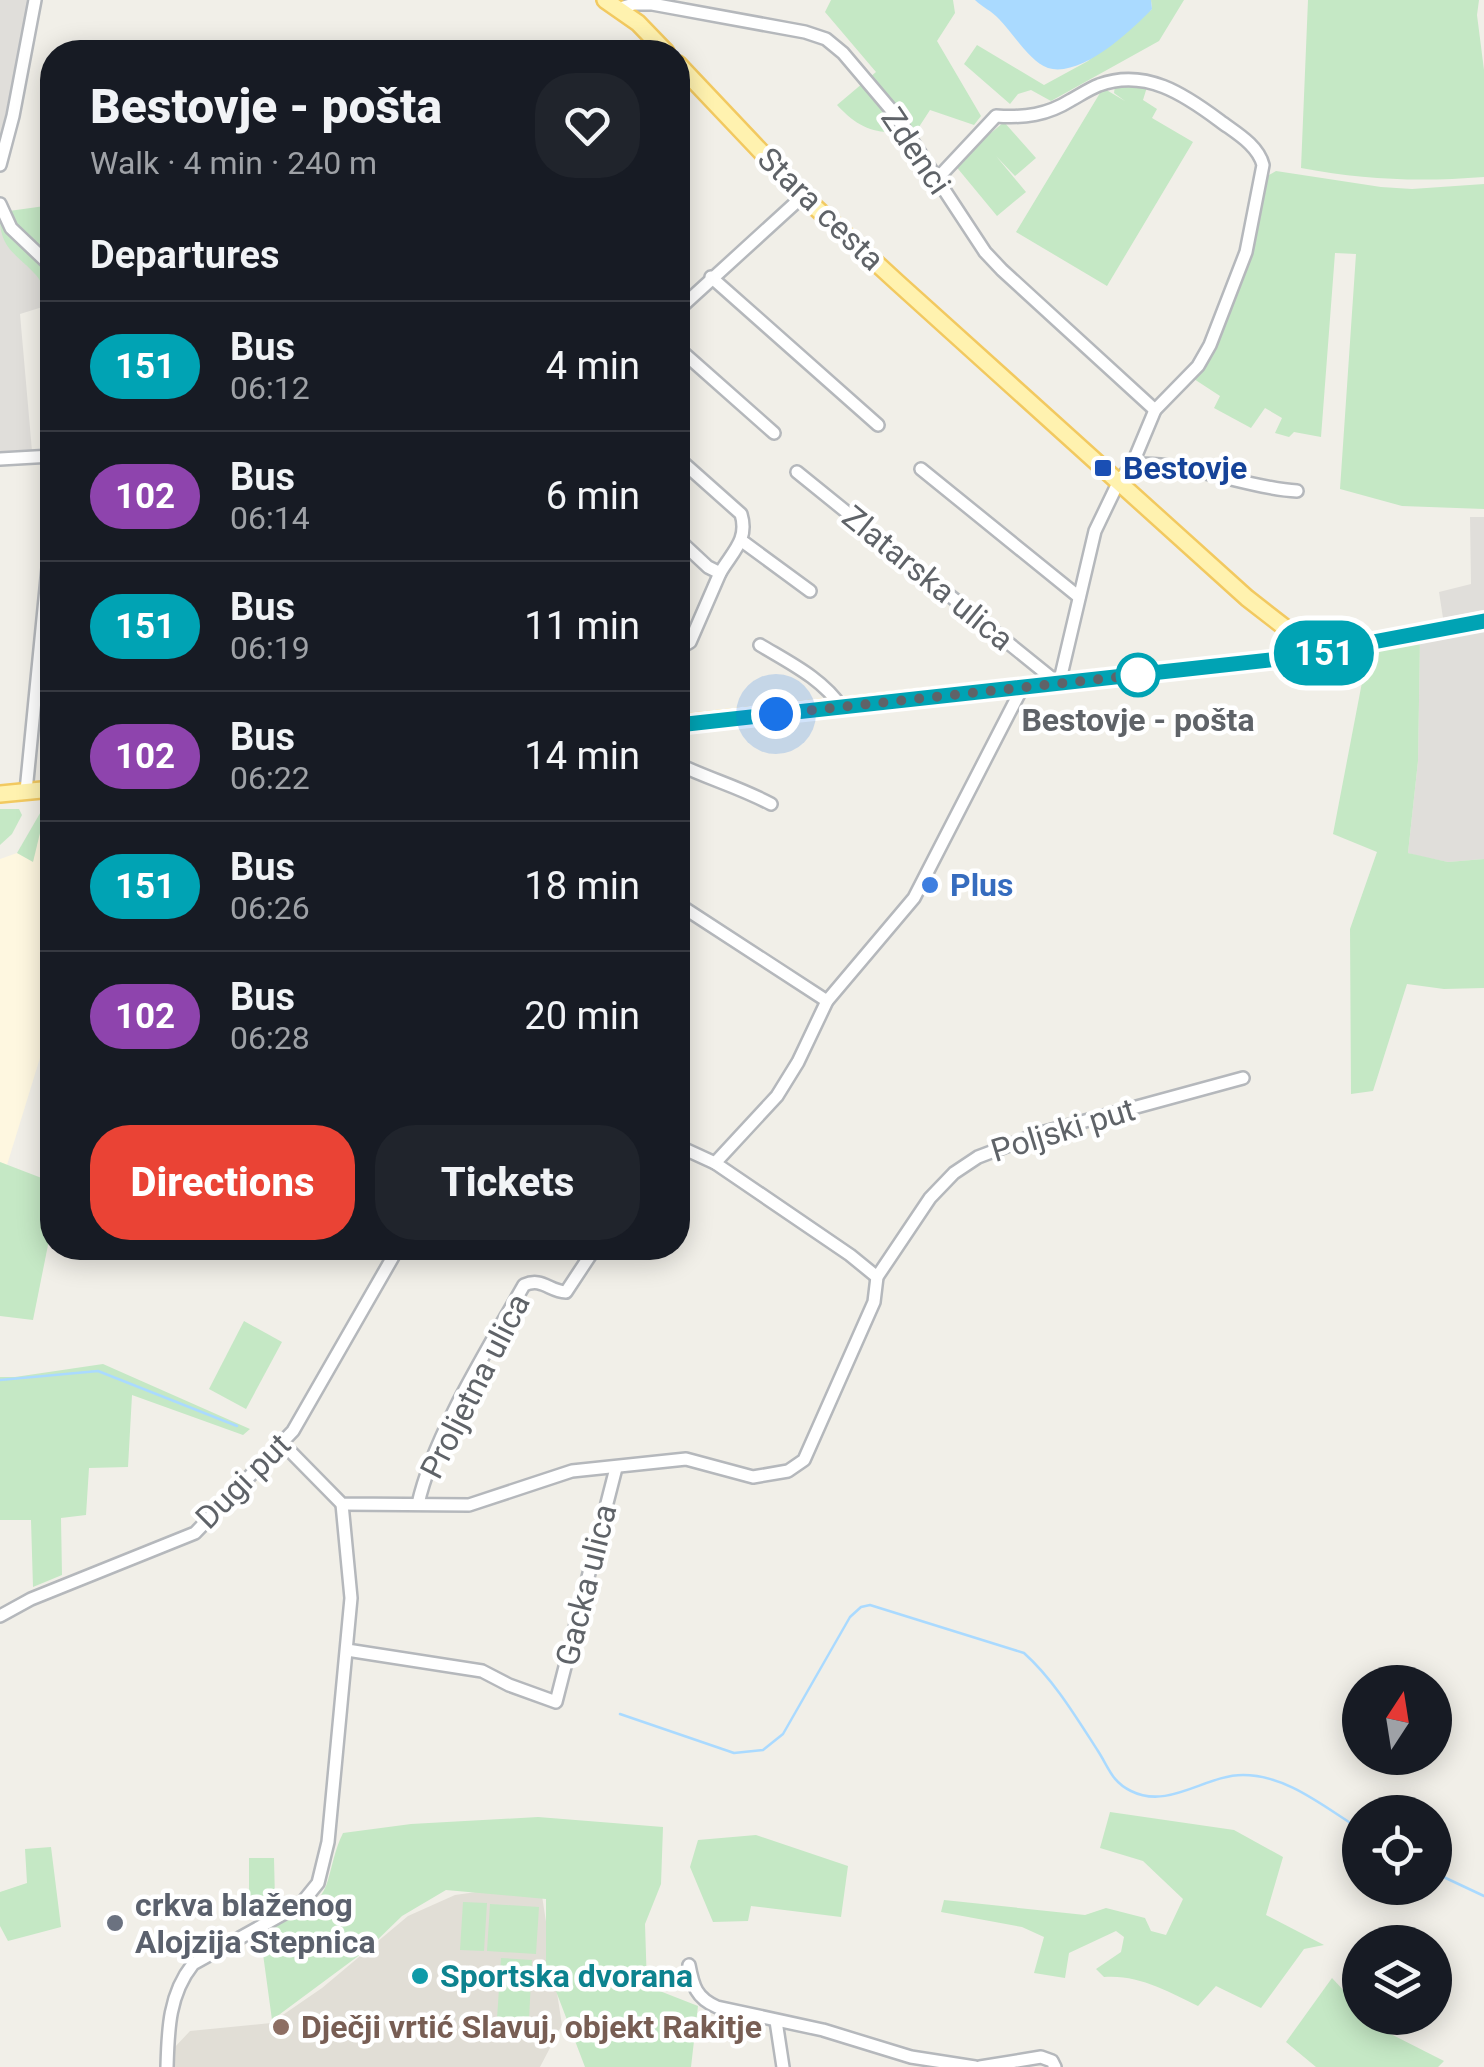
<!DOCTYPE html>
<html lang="en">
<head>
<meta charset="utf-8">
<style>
	body { margin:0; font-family:Roboto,sans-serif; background:#20242c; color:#f1f3f6; height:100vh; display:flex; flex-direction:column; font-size:38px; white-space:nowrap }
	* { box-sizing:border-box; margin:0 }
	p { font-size:32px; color:#9ea1a6 }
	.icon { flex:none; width:55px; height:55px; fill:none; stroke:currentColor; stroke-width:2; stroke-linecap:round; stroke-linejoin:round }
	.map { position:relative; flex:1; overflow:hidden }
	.details { position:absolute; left:40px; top:40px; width:650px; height:1220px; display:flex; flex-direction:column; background:#171b24; border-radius:40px; box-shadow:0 5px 25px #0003 }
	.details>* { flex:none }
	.badge { padding:0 20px; border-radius:32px; font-size:35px; line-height:65px }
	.needle { width:65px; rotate:12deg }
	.buttons { position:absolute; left:1342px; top:1665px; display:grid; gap:20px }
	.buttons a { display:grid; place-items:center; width:110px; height:110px; border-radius:50%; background:#171b24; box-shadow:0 5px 25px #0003; font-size:50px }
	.you { position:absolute; width:50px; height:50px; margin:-25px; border:8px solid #fff; border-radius:50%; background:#1a73e8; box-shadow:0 0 0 15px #1a73e833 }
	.map>.badge { position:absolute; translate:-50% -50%; box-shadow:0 0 0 5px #fff }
	h2 { padding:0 50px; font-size:38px; line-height:90px }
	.round { display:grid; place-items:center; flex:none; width:105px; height:105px; border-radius:40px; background:#20242c }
	.summary { display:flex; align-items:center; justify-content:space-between; height:170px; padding:0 50px }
	h1 { font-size:48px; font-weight:800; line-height:75px }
	.action { display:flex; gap:20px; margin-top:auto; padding:20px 50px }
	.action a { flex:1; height:115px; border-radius:40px; background:#ea4335; color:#fff; font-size:40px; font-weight:800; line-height:115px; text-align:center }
	.action a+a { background:#20242c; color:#f1f3f6 }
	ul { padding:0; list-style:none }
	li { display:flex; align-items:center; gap:30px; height:130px; padding:0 50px; border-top:2px solid #363941 }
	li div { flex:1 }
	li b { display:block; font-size:38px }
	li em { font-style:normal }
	li .badge { min-width:110px; font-weight:700; text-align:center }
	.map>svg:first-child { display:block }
	.commercial { fill:#fef7e0 }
	.industrial { fill:#e0deda }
	.education { fill:#e1ded6 }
	.green { fill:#c5e8c5 }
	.water { fill:#aadaff }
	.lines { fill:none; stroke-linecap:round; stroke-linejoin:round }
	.stream { stroke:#aadaff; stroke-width:2.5 }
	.minor-casing { stroke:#b5b8bc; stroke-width:16 }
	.major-casing { stroke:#f2c960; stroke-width:20 }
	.minor { stroke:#fff; stroke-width:11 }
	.major { stroke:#fff2af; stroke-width:15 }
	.line-casing { stroke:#fff; stroke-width:22 }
	.line { stroke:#00a3b4; stroke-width:15 }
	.walk { stroke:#5f6368; stroke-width:10; stroke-dasharray:0 18 }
	.transit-dot { fill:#1a4fb4; stroke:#fff; stroke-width:4 }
	.stop-dot { fill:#fff; stroke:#00a3b4; stroke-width:5 }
	.shop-dot { fill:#3f7fe0; stroke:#fff; stroke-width:4 }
	.worship-dot { fill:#6b7280; stroke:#fff; stroke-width:4 }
	.culture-dot { fill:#0f9aa8; stroke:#fff; stroke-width:4 }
	.education-dot { fill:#8d6e63; stroke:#fff; stroke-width:4 }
	.labels { text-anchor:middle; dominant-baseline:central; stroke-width:9; stroke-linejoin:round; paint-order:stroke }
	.street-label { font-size:32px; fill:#5f6368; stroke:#fff }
	.transit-label { font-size:32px; font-weight:bold; fill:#164399; stroke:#fff; text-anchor:start }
	.stop-label { font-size:32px; font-weight:bold; fill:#5f6368; stroke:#fff }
	.shop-label { font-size:32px; font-weight:bold; fill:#366cbe; stroke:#fff; text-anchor:start }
	.worship-label { font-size:32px; font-weight:bold; fill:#5b616d; stroke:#fff; text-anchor:start }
	.culture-label { font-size:32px; font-weight:bold; fill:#0d838f; stroke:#fff; text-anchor:start }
	.education-label { font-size:32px; font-weight:bold; fill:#785e54; stroke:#fff; text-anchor:start }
</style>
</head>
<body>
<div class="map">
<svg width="1484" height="2067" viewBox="0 0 1484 2067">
	<rect width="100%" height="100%" fill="#f1efe8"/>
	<path class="commercial" d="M47,802H52V1019L7,1165L0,1162V859L17,853L33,861Z"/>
	<g class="industrial">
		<path d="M0,0H29L0,141Z"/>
		<path d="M0,219L24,250L52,276V304L20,314L32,451L0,453Z"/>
		<path d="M1470,517H1484V610L1443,618L1439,592L1471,584Z"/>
		<path d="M1484,628V859L1448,862L1418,856L1408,853L1418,761L1420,640Z"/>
	</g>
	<path class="education" d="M540,1883L562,2025L540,2067H175L173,2049L190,2031L271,2023L322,1988L408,1916L455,1895Z"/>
	<g class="green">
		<path d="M831,0H953L955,13L937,41L981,116L974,125L930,110L917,130C881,135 863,133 837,105L876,72L825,12Z"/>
		<path d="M1151,0H1184L1159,41L1051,101L1031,90L1018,94L1010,104L964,64L977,45L1044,85L1088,61L1152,9Z"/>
		<path d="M1308,0H1479L1477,15L1484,70V177C1419,182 1365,180 1301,168Z"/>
		<path d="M1115,86L1147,87L1143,100L1157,109L1152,118L1193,142L1107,286L1016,232L1103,88L1125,101L1114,93Z"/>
		<path d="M1004,122L1036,158L1015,176L996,156L1026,192L997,216L954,164Z"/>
		<path d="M1276,171L1381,187L1412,189L1484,184V509L1402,506L1340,489L1356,254L1335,253L1321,437L1294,432L1289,437L1275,433L1282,418L1265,408L1251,428L1214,408L1220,396L1194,379L1213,347L1264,178Z"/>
		<path d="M52,205V255L48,258L16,225L9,211Z"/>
		<path d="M0,219L24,250L52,276V304C47,296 43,283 36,275C18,255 0,249 0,219Z"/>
		<path d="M1420,640L1418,761L1408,853L1448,862L1484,859V988L1444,989L1407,984L1373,1091L1351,1094L1350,929L1377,852L1333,834L1368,651Z"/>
		<path d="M43,808H46L33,862L17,853Z"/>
		<path d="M0,809H19L22,815L12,834L0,845Z"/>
		<path d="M0,1162L52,1182V1225L33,1320L0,1316Z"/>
		<path d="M244,1321L282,1342L246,1409L209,1389Z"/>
		<path d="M103,1364L250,1429L243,1435L132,1395L128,1467L89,1468L86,1515L61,1518L62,1575L33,1587L31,1520H0V1377H15Z"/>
		<path d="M1110,1812L1234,1830L1283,1857L1266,1915L1324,1945L1304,1949L1261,2008L1216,1986L1198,2006C1169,1992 1138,1974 1104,1977L1096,1969L1121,1952L1124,1937L1116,1931L1069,1953L1065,1978L1034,1973L1044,1937L1022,1927L941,1912L944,1900L1085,1915L1106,1908L1145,1918L1151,1931L1166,1935L1183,1899L1143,1861L1100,1848Z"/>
		<path d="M538,1817L663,1827L661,1884L645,1924L647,1986L698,2006L691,2067H585L546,1965V1899L446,1890L402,1916L369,1948L272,2020L260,1932C287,1920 319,1912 328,1880C333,1863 335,1849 343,1833L411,1824Z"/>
		<path d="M756,1835L848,1866L841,1917L751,1906L748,1921L713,1922L690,1867L698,1840Z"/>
		<path d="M51,1847L61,1927L8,1941L0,1926V1892L27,1883L25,1849Z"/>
		<path d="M249,1858H274L275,1901H249Z"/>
		<path d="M463,1902L487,1903L484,1951L460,1950Z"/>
		<path d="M490,1904L539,1907L536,1954L487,1951Z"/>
		<path d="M501,1958L532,1960L529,2020L497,2019Z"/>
		<path d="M1332,1978L1360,2008V2018H1368L1377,2027L1444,2061L1438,2067H1316L1286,2042Z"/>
	</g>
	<path class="water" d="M975,0H1151L1152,9C1131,31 1081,78 1048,68C1029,61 1013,33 999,19C992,11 982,7 975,0Z"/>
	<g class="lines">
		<g class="stream">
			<path d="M0,1380L98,1371L237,1426"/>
			<path d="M620,1714L734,1753L763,1750L783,1734L850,1617L861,1607L870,1605L1024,1653C1054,1680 1076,1717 1098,1751C1109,1768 1112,1782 1131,1791C1169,1810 1205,1775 1243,1775C1287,1775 1324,1807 1360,1829"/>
			<path d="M1435,1873L1484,1896"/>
		</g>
		<defs>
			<g id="minor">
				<path d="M620,8L634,4H652L805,32L826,39L843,53L893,112L985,252L1002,270L1155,410"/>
				<path d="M0,165L13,116L35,0"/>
				<path d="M0,204L11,228L52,267"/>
				<path d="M711,277L878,425"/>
				<path d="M678,310L803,196"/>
				<path d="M678,348L774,433"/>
				<path d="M678,458L741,514C749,540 732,552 720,573"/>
				<path d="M0,459L52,456"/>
				<path d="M1132,465C1180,459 1245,488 1297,491"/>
				<path d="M921,469L1079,597"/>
				<path d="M797,472L1059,684L1095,531L1119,481L1132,465L1155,410L1198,366L1210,345L1246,252L1263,165C1258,145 1236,133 1220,121C1184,94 1145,68 1099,85C1089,89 1080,95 1071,100C1047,115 1025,118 996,116L936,180"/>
				<path d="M678,539L708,567L720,573L690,642L685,645L678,643"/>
				<path d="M742,541L810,591"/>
				<path d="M760,645C790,663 823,679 842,708"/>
				<path d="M678,764C709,779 739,787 771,804"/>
				<path d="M26,791L49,558"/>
				<path d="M678,904L827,1001"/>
				<path d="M678,1146L715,1163"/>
				<path d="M877,1277L850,1255L715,1163L777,1096L798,1062L827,1001L914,898L1022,688"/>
				<path d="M283,1444L342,1504L469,1505L572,1471L686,1459L753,1477L788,1471L804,1460L874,1302L877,1277L930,1198L954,1173L978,1157L1041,1133L1243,1078"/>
				<path d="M418,1504C433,1436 489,1347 524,1285C542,1277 549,1291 566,1292L595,1248"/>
				<path d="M0,1616L31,1599L195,1533L293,1431L398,1248"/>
				<path d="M347,1650L482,1671L509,1685L556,1702L616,1468"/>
				<path d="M689,1965C693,1986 696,1998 717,2007L823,2030L911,2057L975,2067"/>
				<path d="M776,2021L783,2067"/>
				<path d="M167,2067C168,2029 169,1994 193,1964L301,1904L318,1883L328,1842L351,1598L342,1504"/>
				<path d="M980,2067L1041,2057L1052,2061L1055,2067"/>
			</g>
			<g id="major">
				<path d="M605,0L638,23L666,52"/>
				<path d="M678,64L803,196L898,283L1247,598L1319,654"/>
				<path d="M678,724L1288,658L1484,621"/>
				<path d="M0,794L52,789"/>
			</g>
		</defs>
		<use href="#minor" class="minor-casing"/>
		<use href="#major" class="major-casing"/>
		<use href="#minor" class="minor"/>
		<use href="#major" class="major"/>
	</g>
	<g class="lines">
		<defs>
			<path id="line" d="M678,725L1288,658L1484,621"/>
		</defs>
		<use href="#line" class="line-casing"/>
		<use href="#line" class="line"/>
		<path class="walk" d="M776,714L1138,675"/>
	</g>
	<rect class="transit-dot" x="1093" y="458" width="20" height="20" rx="5"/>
	<circle class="stop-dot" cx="1138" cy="675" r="20"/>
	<circle class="shop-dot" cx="930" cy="885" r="10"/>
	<circle class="worship-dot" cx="115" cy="1923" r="10"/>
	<circle class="culture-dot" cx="420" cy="1976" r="10"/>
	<circle class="education-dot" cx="281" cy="2027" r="10"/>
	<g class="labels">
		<g class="street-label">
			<text transform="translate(916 151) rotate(56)">Zdenci</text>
			<text transform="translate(821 209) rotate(44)">Stara cesta</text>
			<text transform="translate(928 578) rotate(39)">Zlatarska ulica</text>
			<text transform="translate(1063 1130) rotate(-17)">Poljski put</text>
			<text transform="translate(475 1386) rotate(-63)">Proljetna ulica</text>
			<text transform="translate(243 1481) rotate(-45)">Dugi put</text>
			<text transform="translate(586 1585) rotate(-76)">Gacka ulica</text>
		</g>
		<g class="transit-label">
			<text x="1123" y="468">Bestovje</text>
		</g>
		<g class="stop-label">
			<text x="1138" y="720">Bestovje - pošta</text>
		</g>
		<g class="shop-label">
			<text x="950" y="885">Plus</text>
		</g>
		<g class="worship-label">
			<text x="135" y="1905">crkva blaženog<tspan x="135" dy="37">Alojzija Stepnica</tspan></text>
		</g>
		<g class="culture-label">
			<text x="440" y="1976">Sportska dvorana</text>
		</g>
		<g class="education-label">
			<text x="301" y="2027">Dječji vrtić Slavuj, objekt Rakitje</text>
		</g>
	</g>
</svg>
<div class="buttons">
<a><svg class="needle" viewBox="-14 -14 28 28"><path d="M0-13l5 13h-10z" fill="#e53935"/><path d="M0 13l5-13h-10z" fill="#9ea1a6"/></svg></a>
<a><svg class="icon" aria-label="locate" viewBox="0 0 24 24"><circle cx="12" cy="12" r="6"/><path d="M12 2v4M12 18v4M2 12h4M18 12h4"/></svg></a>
<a><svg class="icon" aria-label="layers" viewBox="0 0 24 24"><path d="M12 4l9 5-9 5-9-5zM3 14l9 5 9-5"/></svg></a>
</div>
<div class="you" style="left:776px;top:714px"></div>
<b class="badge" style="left:1324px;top:653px;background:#00a3b4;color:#fff">151</b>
<section class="details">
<div class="summary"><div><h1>Bestovje - pošta</h1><p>Walk · 4 min · 240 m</p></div><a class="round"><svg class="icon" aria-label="heart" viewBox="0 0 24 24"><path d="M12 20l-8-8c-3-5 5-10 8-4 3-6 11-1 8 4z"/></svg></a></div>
<h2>Departures</h2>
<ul>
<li><span class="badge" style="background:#00a3b4;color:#fff">151</span><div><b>Bus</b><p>06:12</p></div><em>4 min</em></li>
<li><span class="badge" style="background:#8e44ad;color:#fff">102</span><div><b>Bus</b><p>06:14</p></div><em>6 min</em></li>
<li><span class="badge" style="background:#00a3b4;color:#fff">151</span><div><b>Bus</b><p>06:19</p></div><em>11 min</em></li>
<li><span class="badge" style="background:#8e44ad;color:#fff">102</span><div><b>Bus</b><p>06:22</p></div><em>14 min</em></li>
<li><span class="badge" style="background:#00a3b4;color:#fff">151</span><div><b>Bus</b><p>06:26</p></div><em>18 min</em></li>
<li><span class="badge" style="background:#8e44ad;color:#fff">102</span><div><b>Bus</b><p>06:28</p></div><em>20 min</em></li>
</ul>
<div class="action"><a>Directions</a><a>Tickets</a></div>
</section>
</div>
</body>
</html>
